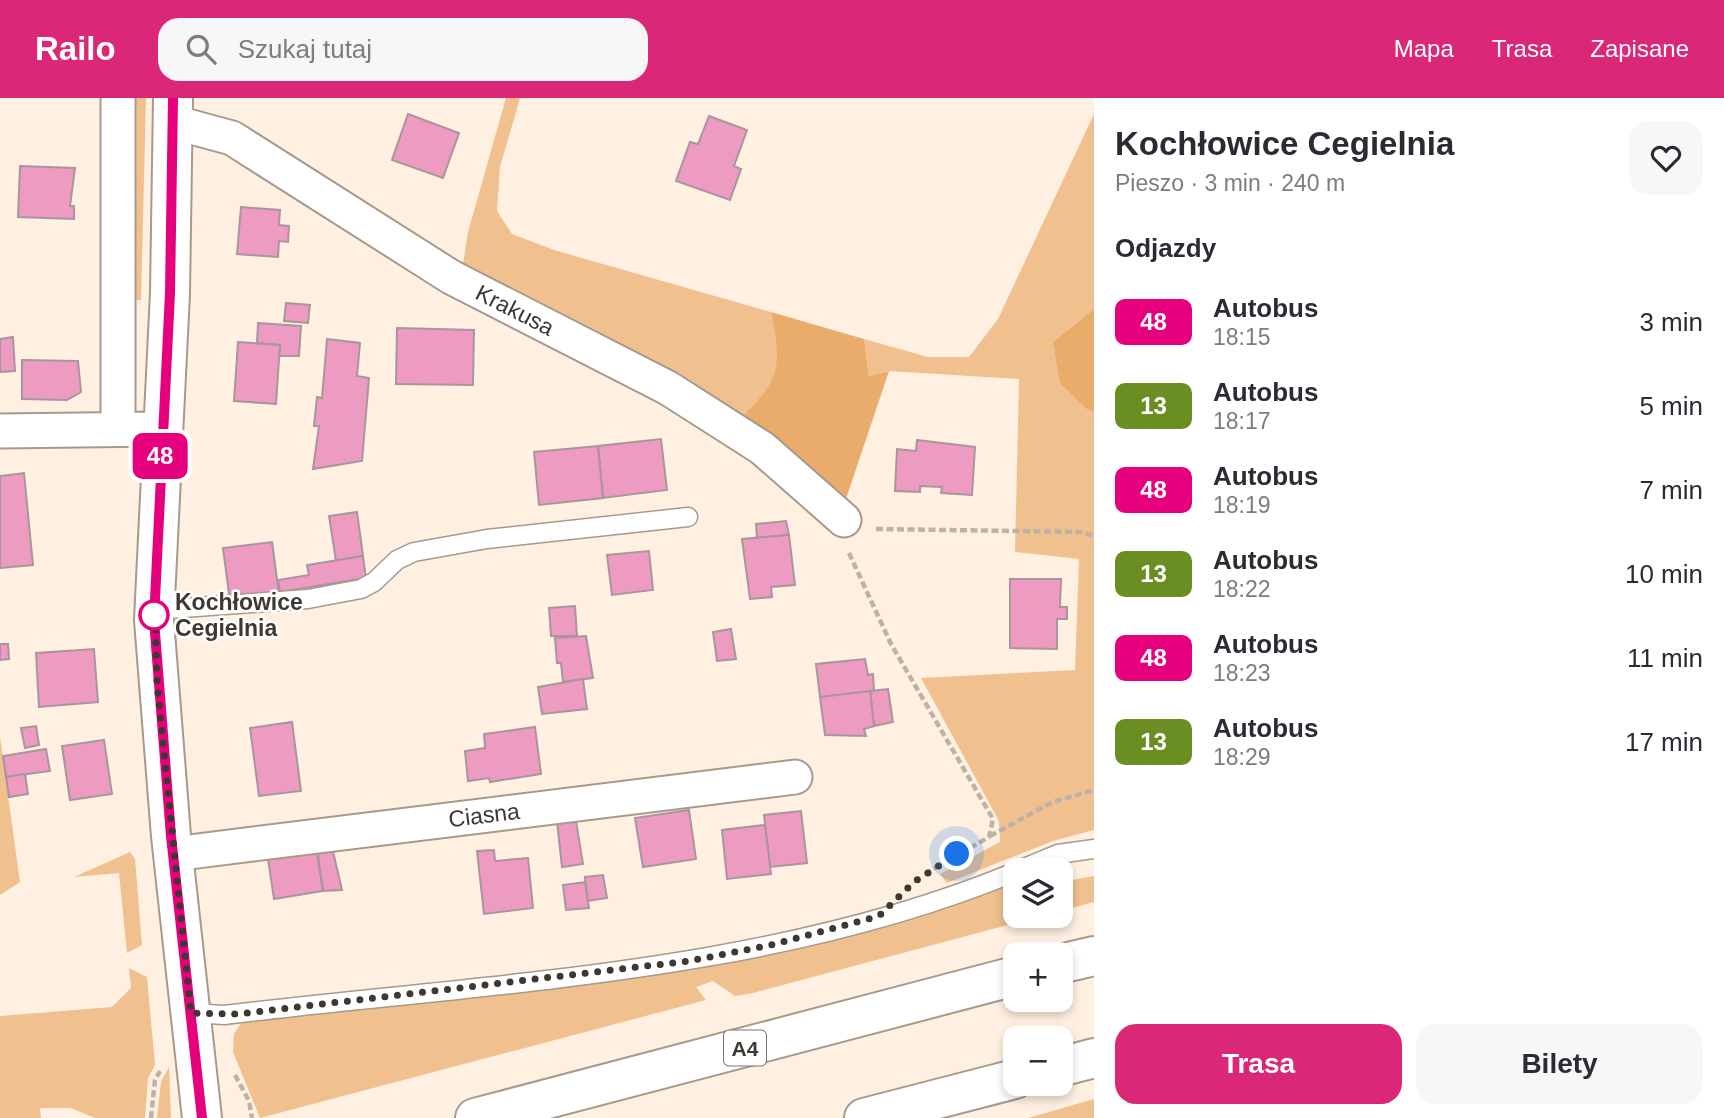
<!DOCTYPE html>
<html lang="pl">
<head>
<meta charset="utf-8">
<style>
	body { margin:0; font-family:Helvetica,sans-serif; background:#f7f7f7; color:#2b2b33; height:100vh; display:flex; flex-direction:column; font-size:26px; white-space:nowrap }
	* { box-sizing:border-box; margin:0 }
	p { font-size:23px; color:#7c7c81 }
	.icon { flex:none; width:38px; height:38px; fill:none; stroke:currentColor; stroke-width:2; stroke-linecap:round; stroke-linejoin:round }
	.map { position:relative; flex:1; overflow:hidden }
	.side { display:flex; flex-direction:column; background:#fff; width:630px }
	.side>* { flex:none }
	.badge { padding:0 14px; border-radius:10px; font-size:24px; line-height:46px }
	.fabs { position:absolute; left:1003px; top:760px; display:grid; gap:14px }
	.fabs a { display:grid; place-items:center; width:70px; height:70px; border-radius:14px; background:#fff; box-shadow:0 4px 10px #0003; font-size:35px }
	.you { position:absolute; width:35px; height:35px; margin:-18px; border:5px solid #fff; border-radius:50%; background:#1a73e8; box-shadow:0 0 0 10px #1a73e833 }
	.map>.badge { position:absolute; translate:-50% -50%; box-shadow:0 0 0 4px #fff }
	h2 { padding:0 21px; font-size:26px; line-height:63px }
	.round { display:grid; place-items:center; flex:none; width:74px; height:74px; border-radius:21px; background:#f7f7f7 }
	.headline { display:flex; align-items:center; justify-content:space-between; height:119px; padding:0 21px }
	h1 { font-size:33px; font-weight:600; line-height:52px }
	.primary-button { display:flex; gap:14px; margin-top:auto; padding:14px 21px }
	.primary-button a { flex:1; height:80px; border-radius:21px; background:#db2777; color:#fff; font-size:28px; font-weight:600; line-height:80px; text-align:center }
	.primary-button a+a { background:#f7f7f7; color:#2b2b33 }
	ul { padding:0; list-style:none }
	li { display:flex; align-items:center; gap:21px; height:84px; padding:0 21px }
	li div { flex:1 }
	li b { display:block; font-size:26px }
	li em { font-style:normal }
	li .badge { min-width:77px; font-weight:700; text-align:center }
	header { display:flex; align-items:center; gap:42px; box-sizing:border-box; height:98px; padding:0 35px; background:#db2777; color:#fff }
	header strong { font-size:33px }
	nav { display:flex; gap:38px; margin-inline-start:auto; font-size:24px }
	.search { width:490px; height:63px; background:#f7f7f7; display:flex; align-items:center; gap:18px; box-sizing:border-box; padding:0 24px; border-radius:21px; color:#7c7c81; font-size:26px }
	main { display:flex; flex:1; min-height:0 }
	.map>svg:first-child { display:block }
	.green { fill:#f0c08e }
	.forest { fill:#e9ac6b }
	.building { fill:#ed9bc0; stroke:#a8959d; stroke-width:2 }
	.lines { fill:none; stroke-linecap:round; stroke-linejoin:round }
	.service-casing { stroke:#a7998b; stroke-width:21 }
	.minor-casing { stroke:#a7998b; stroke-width:37 }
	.tertiary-casing { stroke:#a7998b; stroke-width:42 }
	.motorway-casing { stroke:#a7998b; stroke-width:42 }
	.path { stroke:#beb2a6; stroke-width:4.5; stroke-dasharray:7 3.5; stroke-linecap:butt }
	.service { stroke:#fff; stroke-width:18 }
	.minor { stroke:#fff; stroke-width:33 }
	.tertiary { stroke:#fff; stroke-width:38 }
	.motorway { stroke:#fff; stroke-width:38 }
	.line-casing { stroke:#fff; stroke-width:16 }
	.line { stroke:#e6007e; stroke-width:10 }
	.walk { stroke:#3e3833; stroke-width:7; stroke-dasharray:0 12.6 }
	.stop-dot { fill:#fff; stroke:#e6007e; stroke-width:3.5 }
	.labels { text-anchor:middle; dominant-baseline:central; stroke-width:5; stroke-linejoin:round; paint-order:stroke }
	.shield { fill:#fff; stroke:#787470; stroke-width:2 }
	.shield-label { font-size:21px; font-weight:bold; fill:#3e3833 }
	.street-label { font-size:23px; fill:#3e3833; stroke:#fff }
	.stop-label { font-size:23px; font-weight:bold; fill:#3e3833; stroke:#fff; text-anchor:start }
</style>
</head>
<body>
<header>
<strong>Railo</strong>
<div class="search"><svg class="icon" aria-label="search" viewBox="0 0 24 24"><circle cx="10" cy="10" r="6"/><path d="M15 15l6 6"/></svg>Szukaj tutaj</div>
<nav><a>Mapa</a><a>Trasa</a><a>Zapisane</a></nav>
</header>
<main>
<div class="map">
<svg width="1094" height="1020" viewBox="0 0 1094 1020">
	<rect width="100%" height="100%" fill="#fff0e1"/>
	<g class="green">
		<path d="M126,0H146L141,202L128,201Z"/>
		<path d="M506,0H520L500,69L497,113L512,136L554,152L771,214C783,267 781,280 742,319L462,172L468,134Z"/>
		<path d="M1094,16V211L1053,244L1088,312L1094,314V732L1053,743L947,785L940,776L1000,744L999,723L921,580L1075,572L1079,461L1015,454L1019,281L889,273L869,278L864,241L928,259H969L998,221Z"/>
		<path d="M0,639L20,784L0,797Z"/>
		<path d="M130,754L135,761L142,847L127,855L119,775L74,779Z"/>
		<path d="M1065,769L1067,783L1094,778V804L1061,813L1060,772H1055Z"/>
		<path d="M1015,785V817H1045L753,895L735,898L713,883L696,889L706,902L260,1020L233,954L234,936L243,922L693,872Z"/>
		<path d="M129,870L147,879L155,967L148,980L145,1020H95L71,1010H40L41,1020H0V918L112,909L131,890Z"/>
		<path d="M169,969L171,1020H157L161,984Z"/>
		<path d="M1094,1001V1020H1028Z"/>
	</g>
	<g class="forest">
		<path d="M1094,211V314L1088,312L1060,285L1053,244Z"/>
		<path d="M771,214L864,241L869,278L889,273L846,401L742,319C781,280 782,267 771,214Z"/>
	</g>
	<g class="building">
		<path d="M408,16L459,35L443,80L392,62Z"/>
		<path d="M709,18L747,32L734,68L741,71L730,102L676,83L690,44L698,46Z"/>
		<path d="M20,68L75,70L70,108H74V121L18,119Z"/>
		<path d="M241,109L280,112L279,127L289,128L288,144L279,143L278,159L237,156Z"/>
		<path d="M286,205L310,207L308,225L284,223Z"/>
		<path d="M258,225L301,228L299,258H279L280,247L257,245Z"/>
		<path d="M397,230L474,232L473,287L396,286Z"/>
		<path d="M13,239L15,273L0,274V241Z"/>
		<path d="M327,241L360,245L357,278L369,280L362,363L313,371L319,328H314L317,299L322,300Z"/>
		<path d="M238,244L280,247L276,306L234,303Z"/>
		<path d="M22,262L78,263L81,294L67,302L22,301Z"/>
		<path d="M661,341L667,392L603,400L598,348Z"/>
		<path d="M917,342L975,349L972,397L941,395L942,389L920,388V394L895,393L897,351L916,353Z"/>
		<path d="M598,348L603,400L539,407L534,354Z"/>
		<path d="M24,375L33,467L0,470V378Z"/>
		<path d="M357,414L363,458L336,463L329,418Z"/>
		<path d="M786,423L789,437L757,440L756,426Z"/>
		<path d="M789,437L795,487L771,489L772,499L750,501L742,441Z"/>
		<path d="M272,444L279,496L230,503L223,450Z"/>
		<path d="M649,453L653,492L612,497L607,457Z"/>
		<path d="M363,458L366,480L280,494L278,482L309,477L307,467Z"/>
		<path d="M1010,481H1061L1060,509H1067V521H1057V551L1010,550Z"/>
		<path d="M575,508L577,538H551L549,510Z"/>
		<path d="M731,531L736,561L717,563L713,534Z"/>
		<path d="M586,538L593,580L563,584L561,565H557L555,540Z"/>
		<path d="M0,546H8L9,561L0,562Z"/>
		<path d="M94,551L98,604L39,609L36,555Z"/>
		<path d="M865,561L868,577L873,576L874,593L820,599L816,566Z"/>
		<path d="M583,581L587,611L542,616L538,589Z"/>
		<path d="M888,591L893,624L874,628L870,593Z"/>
		<path d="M870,593L874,628L864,631L866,638L825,637L820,599Z"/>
		<path d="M292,624L301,693L259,698L250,630Z"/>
		<path d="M36,628L39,647L25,650L21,630Z"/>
		<path d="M535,629L541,676L490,684L489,680L468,683L465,653L485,650L484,636Z"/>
		<path d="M104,642L112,696L70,702L62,648Z"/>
		<path d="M46,651L50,673L6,679L3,658Z"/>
		<path d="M25,676L28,696L9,699L6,679Z"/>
		<path d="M574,711L583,766L562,769L556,714Z"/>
		<path d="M689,712L696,761L643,769L635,720Z"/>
		<path d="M801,713L807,765L770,769L764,717Z"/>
		<path d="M765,727L771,776L727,781L722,732Z"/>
		<path d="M316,747L323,793L274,801L267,754Z"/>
		<path d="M332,749L342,792L323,793L317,750Z"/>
		<path d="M494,752L495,763L528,760L533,810L484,816L477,753Z"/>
		<path d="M603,777L607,800L587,803L585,779Z"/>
		<path d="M585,784L589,810L566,812L563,787Z"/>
	</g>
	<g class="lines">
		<defs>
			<g id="service">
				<path d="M155,512L308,501L361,491L374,484L397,462L414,454L487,441L688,419"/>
				<path d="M1019,772L1058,756L1094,751"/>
				<path d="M191,915L224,917C486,885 769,876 1015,774"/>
			</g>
			<g id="minor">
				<path d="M173,24L232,40L451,179L668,290L762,350L844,422"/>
				<path d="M118,331V0"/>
				<path d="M0,333L161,331"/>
				<path d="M173,756L795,679"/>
			</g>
			<path id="tertiary" d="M173,0L170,195L154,522L171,738L202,1020"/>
			<g id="motorway">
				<path d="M1060,866L1094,858"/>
				<path d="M1060,969L1094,960"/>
				<path d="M475,1020L1015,878"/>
				<path d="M864,1020L1015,981"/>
			</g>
		</defs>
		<use href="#service" class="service-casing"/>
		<use href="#minor" class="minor-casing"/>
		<use href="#tertiary" class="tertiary-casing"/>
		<use href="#motorway" class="motorway-casing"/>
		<g class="path">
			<path d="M876,431L1083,434L1094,438"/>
			<path d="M849,455L891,546L993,721L989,739L923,777"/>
			<path d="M990,738L1053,704L1094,692"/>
			<path d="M235,977L249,1003L252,1020"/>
			<path d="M151,1020L155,982L160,973"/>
		</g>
		<use href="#service" class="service"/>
		<use href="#minor" class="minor"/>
		<use href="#tertiary" class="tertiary"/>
		<use href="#motorway" class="motorway"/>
	</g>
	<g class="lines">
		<defs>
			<path id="line" d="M173,0L170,195L154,522L171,738L202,1020"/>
		</defs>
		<use href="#line" class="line-casing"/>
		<use href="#line" class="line"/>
		<path class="walk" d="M154,517L155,512L157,586L191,915L238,916L689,863L771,847L879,818L914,784L957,756"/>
	</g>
	<circle class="stop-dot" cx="154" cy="517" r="14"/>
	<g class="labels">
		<rect class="shield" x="724" y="932.5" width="42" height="35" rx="5"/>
		<g class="shield-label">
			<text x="745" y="950">A4</text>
		</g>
		<g class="street-label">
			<text transform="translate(515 212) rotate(27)">Krakusa</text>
			<text transform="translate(484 717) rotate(-7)">Ciasna</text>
		</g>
		<g class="stop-label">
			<text x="175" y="504">Kochłowice<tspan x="175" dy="26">Cegielnia</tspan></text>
		</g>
	</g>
</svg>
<div class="fabs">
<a><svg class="icon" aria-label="layers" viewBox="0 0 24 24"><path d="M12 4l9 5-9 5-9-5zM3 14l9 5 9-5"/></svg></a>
<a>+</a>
<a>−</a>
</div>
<div class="you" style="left:957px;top:756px"></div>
<b class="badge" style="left:160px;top:358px;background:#e6007e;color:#fff">48</b>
</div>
<section class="side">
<div class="headline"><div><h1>Kochłowice Cegielnia</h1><p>Pieszo · 3 min · 240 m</p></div><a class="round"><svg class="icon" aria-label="heart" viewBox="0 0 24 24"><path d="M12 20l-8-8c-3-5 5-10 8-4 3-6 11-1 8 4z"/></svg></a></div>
<h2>Odjazdy</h2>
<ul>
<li><span class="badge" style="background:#e6007e;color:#fff">48</span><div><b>Autobus</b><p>18:15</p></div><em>3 min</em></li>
<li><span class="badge" style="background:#6b8e23;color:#fff">13</span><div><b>Autobus</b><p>18:17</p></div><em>5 min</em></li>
<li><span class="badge" style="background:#e6007e;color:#fff">48</span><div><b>Autobus</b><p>18:19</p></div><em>7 min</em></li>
<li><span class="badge" style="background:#6b8e23;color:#fff">13</span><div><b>Autobus</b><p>18:22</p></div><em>10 min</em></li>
<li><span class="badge" style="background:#e6007e;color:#fff">48</span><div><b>Autobus</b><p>18:23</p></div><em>11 min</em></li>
<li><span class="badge" style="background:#6b8e23;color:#fff">13</span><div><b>Autobus</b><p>18:29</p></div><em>17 min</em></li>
</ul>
<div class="primary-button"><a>Trasa</a><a>Bilety</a></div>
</section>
</main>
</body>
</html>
